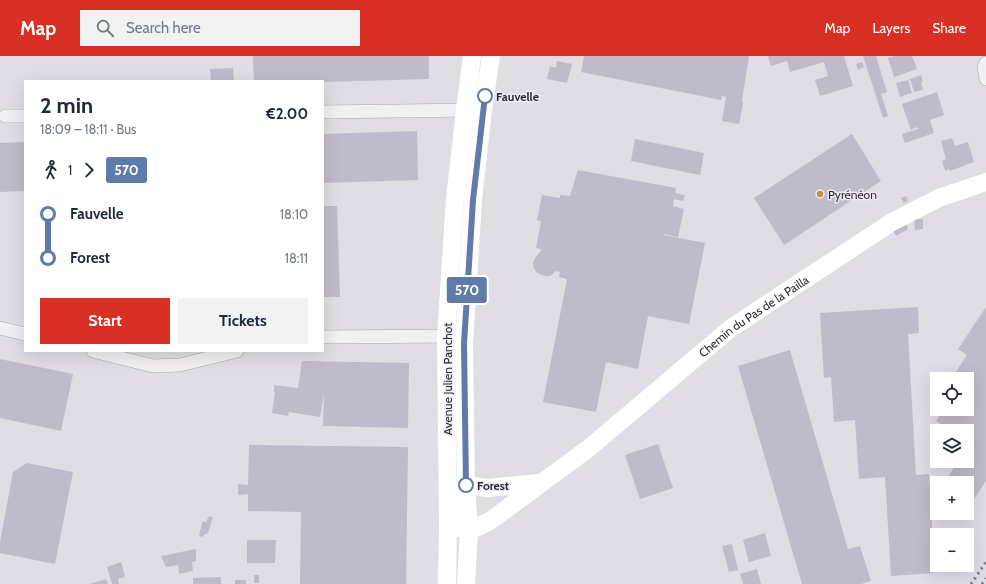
<!DOCTYPE html>
<html lang="en">
<head>
<meta charset="utf-8">
<style>
	body { margin:0; font-family:Cabin,sans-serif; background:#f2f2f3; color:#1f2937; height:100vh; display:flex; flex-direction:column; font-size:15px; white-space:nowrap }
	* { box-sizing:border-box; margin:0 }
	p { font-size:13px; color:#747a83 }
	.icon { flex:none; width:22px; height:22px; fill:none; stroke:currentColor; stroke-width:2; stroke-linecap:round; stroke-linejoin:round }
	.map { position:relative; flex:1; overflow:hidden }
	.panel { position:absolute; left:24px; top:24px; width:300px; height:272px; display:flex; flex-direction:column; background:#fff; border-radius:0px; box-shadow:0 4px 16px #0002 }
	.panel>* { flex:none }
	.badge { padding:0 8px; border-radius:3px; font-size:14px; line-height:26px }
	.fabs { position:absolute; left:930px; top:316px; display:grid; gap:8px }
	.fabs a { display:grid; place-items:center; width:44px; height:44px; border-radius:0px; background:#fff; box-shadow:0 4px 16px #0002; font-size:20px }
	.map>.badge { position:absolute; translate:-50% -50%; box-shadow:0 0 0 2px #fff }
	.legs { display:flex; align-items:center; gap:6px; height:44px; padding:0 16px; font-size:13px }
	.legs p { margin-inline-start:auto }
	.headline { display:flex; align-items:center; justify-content:space-between; height:68px; padding:0 16px }
	h1 { font-size:22px; font-weight:700; line-height:30px }
	.primary-button { display:flex; gap:8px; margin-top:auto; padding:8px 16px }
	.primary-button a { flex:1; height:46px; border-radius:0px; background:#d93025; color:#fff; font-size:16px; font-weight:700; line-height:46px; text-align:center }
	.primary-button a+a { background:#f2f2f3; color:#1f2937 }
	ul { padding:0 16px; list-style:none }
	li { display:flex; align-items:center; gap:14px; height:44px; font-size:15px }
	li i { display:grid; place-items:center; width:6px; height:100%; margin:0 5px; background:currentColor }
	li i::after { content:''; width:10px; height:10px; margin:-5px; border:3px solid; border-radius:50%; background:#fff }
	li p { margin-inline-start:auto }
	li:first-child i { background:linear-gradient(#0000 50%,currentColor 0) }
	li:last-child i { background:linear-gradient(currentColor 50%,#0000 0) }
	header { display:flex; align-items:center; gap:24px; box-sizing:border-box; height:56px; padding:0 20px; background:#d93025; color:#fff }
	header strong { font-size:19px }
	nav { display:flex; gap:22px; margin-inline-start:auto; font-size:14px }
	.search { width:280px; height:36px; background:#f2f2f3; display:flex; align-items:center; gap:10px; box-sizing:border-box; padding:0 14px; border-radius:0px; color:#747a83; font-size:15px }
	.map>svg:first-child { display:block }
	.building { fill:#c0bbc8 }
	.lines { fill:none; stroke-linecap:round; stroke-linejoin:round }
	.street-casing { stroke:#aba7b2; stroke-width:14 }
	.street { stroke:#f1eff4; stroke-width:13 }
	.secondary { stroke:#fff; stroke-width:18 }
	.rail { stroke:#81788d; stroke-width:3; stroke-dasharray:2 4; stroke-linecap:butt }
	.line-1-casing { stroke:#fff; stroke-width:9 }
	.line-1 { stroke:#5f7baa; stroke-width:6 }
	.stop-1-dot { fill:#fff; stroke:#5f7baa; stroke-width:2 }
	.poi-dot { fill:#c1974b; stroke:#efecf3; stroke-width:1.5 }
	.labels { text-anchor:middle; dominant-baseline:central; stroke-width:3; stroke-linejoin:round; paint-order:stroke }
	.stop-label { font-size:12px; font-weight:bold; fill:#30283a; stroke:#efecf3; text-anchor:start }
	.poi-label { font-size:12px; fill:#30283a; stroke:#efecf3; text-anchor:start }
	.street-label { font-size:12px; fill:#30283a; stroke:#efecf3 }
</style>
</head>
<body>
<header>
<strong>Map</strong>
<div class="search"><svg class="icon" aria-label="search" viewBox="0 0 24 24"><circle cx="10" cy="10" r="6"/><path d="M15 15l6 6"/></svg>Search here</div>
<nav><a>Map</a><a>Layers</a><a>Share</a></nav>
</header>
<div class="map">
<svg width="986" height="528" viewBox="0 0 986 528">
	<rect width="100%" height="100%" fill="#e0dde5"/>
	<g class="building">
		<path d="M253,0H429V23L323,26V25H254Z"/>
		<path d="M584,0H749L742,44L743,47L739,68L722,65L726,41L722,40L721,44L581,16Z"/>
		<path d="M768,0H844L853,30L820,40L815,24L828,20L824,6L790,16L787,5L771,10Z"/>
		<path d="M863,0H876L887,36L881,38L888,60L883,62Z"/>
		<path d="M895,0H912L917,13L894,21L888,2Z"/>
		<path d="M557,5L572,8L567,27L547,23L550,10L556,12Z"/>
		<path d="M862,6L864,11L858,14L856,8Z"/>
		<path d="M233,12L234,25H211L210,13Z"/>
		<path d="M921,19L923,26H921L923,34L914,36L910,23Z"/>
		<path d="M908,24L912,37L900,41L896,27Z"/>
		<path d="M937,36L944,59L930,64L934,77L905,87L902,78L918,73L917,71L911,74L902,48Z"/>
		<path d="M417,75L418,124L323,127V78Z"/>
		<path d="M852,78L881,125L784,189L754,142Z"/>
		<path d="M952,82L955,90L968,86L974,106L950,115L949,113L945,115L942,105L946,103L941,85Z"/>
		<path d="M635,83L704,97L700,119L631,105Z"/>
		<path d="M25,86V135L0,136V87Z"/>
		<path d="M578,114L676,132L675,137L685,139L683,145L674,143L673,150L684,153L678,181L664,178V179L705,187L689,268L648,260L638,313L606,306L596,356L543,346L567,223L559,221L560,216L556,215L550,220H545L537,217L534,213L533,207L535,202L540,196L541,193L536,192L541,165L537,164L542,139L560,142V139L570,140Z"/>
		<path d="M906,140L908,145L903,147L901,142Z"/>
		<path d="M323,150H337L340,241H323Z"/>
		<path d="M914,163H923V173L915,174Z"/>
		<path d="M906,168L908,173L896,180L893,175Z"/>
		<path d="M918,251L919,277L908,278L916,419L929,418L935,517L891,520L885,421L859,423L855,364L834,366L831,321L824,322L820,257Z"/>
		<path d="M986,251V425L970,449L967,448V427H944L955,410L949,405H967V375H944L947,371L936,365L944,353H967V323H951L967,299L958,293Z"/>
		<path d="M790,294L848,493L860,490L871,525L861,528H802L738,310Z"/>
		<path d="M0,303L73,318L61,375L0,362Z"/>
		<path d="M302,305L409,307L408,372L323,370L324,338L320,361L289,356L288,360L272,357L275,337L274,336V329L298,332Z"/>
		<path d="M658,388L673,432L640,443L625,399Z"/>
		<path d="M249,389L408,391L406,528H300L301,456L248,455V438L238,439V428L248,429Z"/>
		<path d="M27,407L73,416L55,508L0,497V486L13,416Z"/>
		<path d="M209,460L213,461L208,477L201,481L199,479L203,465L206,466Z"/>
		<path d="M765,477L771,500L749,506L743,484Z"/>
		<path d="M247,484H276L275,507H247Z"/>
		<path d="M732,488L738,514L729,516L722,490Z"/>
		<path d="M196,493V505L192,506L193,515L179,518L178,509L166,511L161,500Z"/>
		<path d="M121,506L125,521L118,523L119,528H112L107,511Z"/>
		<path d="M757,513L761,528H743L740,518Z"/>
		<rect x="254" y="519" width="5" height="8"/>
		<path d="M221,521V528H193V522Z"/>
		<path d="M106,523L108,528H90Z"/>
		<rect x="235" y="524" width="11" height="4"/>
	</g>
	<g class="lines">
		<defs>
			<g id="street">
				<path d="M986,7L984,11L986,23"/>
				<path d="M323,56L473,54"/>
				<path d="M5,60H25"/>
				<path d="M0,272L25,278"/>
				<path d="M323,281L455,280"/>
				<path d="M93,295L153,310L180,309L237,295"/>
			</g>
		</defs>
		<use href="#street" class="street-casing"/>
		<use href="#street" class="street"/>
		<g class="secondary">
			<path id="s1" d="M541,427L487,432L466,429L448,468L469,475L490,465L589,392L731,272L892,166L939,142L986,126"/>
			<path d="M447,528L448,468L446,281L455,143L465,54L472,0"/>
			<path d="M466,528L469,475L466,429L464,288L473,144L483,54L491,0"/>
		</g>
		<g class="rail">
			<path d="M971,528L986,506"/>
			<path d="M982,528L986,522"/>
		</g>
	</g>
	<g class="lines">
		<defs>
			<path id="line-1" d="M466,429L464,288L473,144L485,40"/>
		</defs>
		<use href="#line-1" class="line-1-casing"/>
		<use href="#line-1" class="line-1"/>
	</g>
	<g class="stop-1-dot">
		<circle cx="485" cy="40" r="7"/>
		<circle cx="466" cy="429" r="7"/>
	</g>
	<circle class="poi-dot" cx="820" cy="138" r="4"/>
	<g class="labels">
		<g class="stop-label">
			<text x="496" y="40">Fauvelle</text>
			<text x="477" y="429">Forest</text>
		</g>
		<g class="poi-label">
			<text x="828" y="138">Pyrénéon</text>
		</g>
		<g class="street-label">
			<text stroke="none"><textPath href="#s1" startOffset="498">Chemin du Pas de la Pailla</textPath></text>
			<text transform="translate(447 323) rotate(-90)">Avenue Julien Panchot</text>
		</g>
	</g>
</svg>
<div class="fabs">
<a><svg class="icon" aria-label="locate" viewBox="0 0 24 24"><circle cx="12" cy="12" r="6"/><path d="M12 2v4M12 18v4M2 12h4M18 12h4"/></svg></a>
<a><svg class="icon" aria-label="layers" viewBox="0 0 24 24"><path d="M12 4l9 5-9 5-9-5zM3 14l9 5 9-5"/></svg></a>
<a>+</a>
<a>−</a>
</div>
<b class="badge" style="left:467px;top:234px;background:#5f7baa;color:#fff">570</b>
<section class="panel">
<div class="headline"><div><h1>2 min</h1><p>18:09 – 18:11 · Bus</p></div><b>€2.00</b></div>
<div class="legs"><svg class="icon" aria-label="walk" viewBox="0 0 24 24"><circle cx="13" cy="4" r="2"/><path d="M13 8l-2 6 4 7M11 14l-3 7M7 12l3-4h3l4 4"/></svg>1<svg class="icon" aria-label="forward" viewBox="0 0 24 24"><path d="M9 5l7 7-7 7"/></svg><b class="badge" style="background:#5f7baa;color:#fff">570</b></div>
<ul>
<li><i style="color:#5f7baa"></i><b>Fauvelle</b><p>18:10</p></li>
<li><i style="color:#5f7baa"></i><b>Forest</b><p>18:11</p></li>
</ul>
<div class="primary-button"><a>Start</a><a>Tickets</a></div>
</section>
</div>
</body>
</html>
